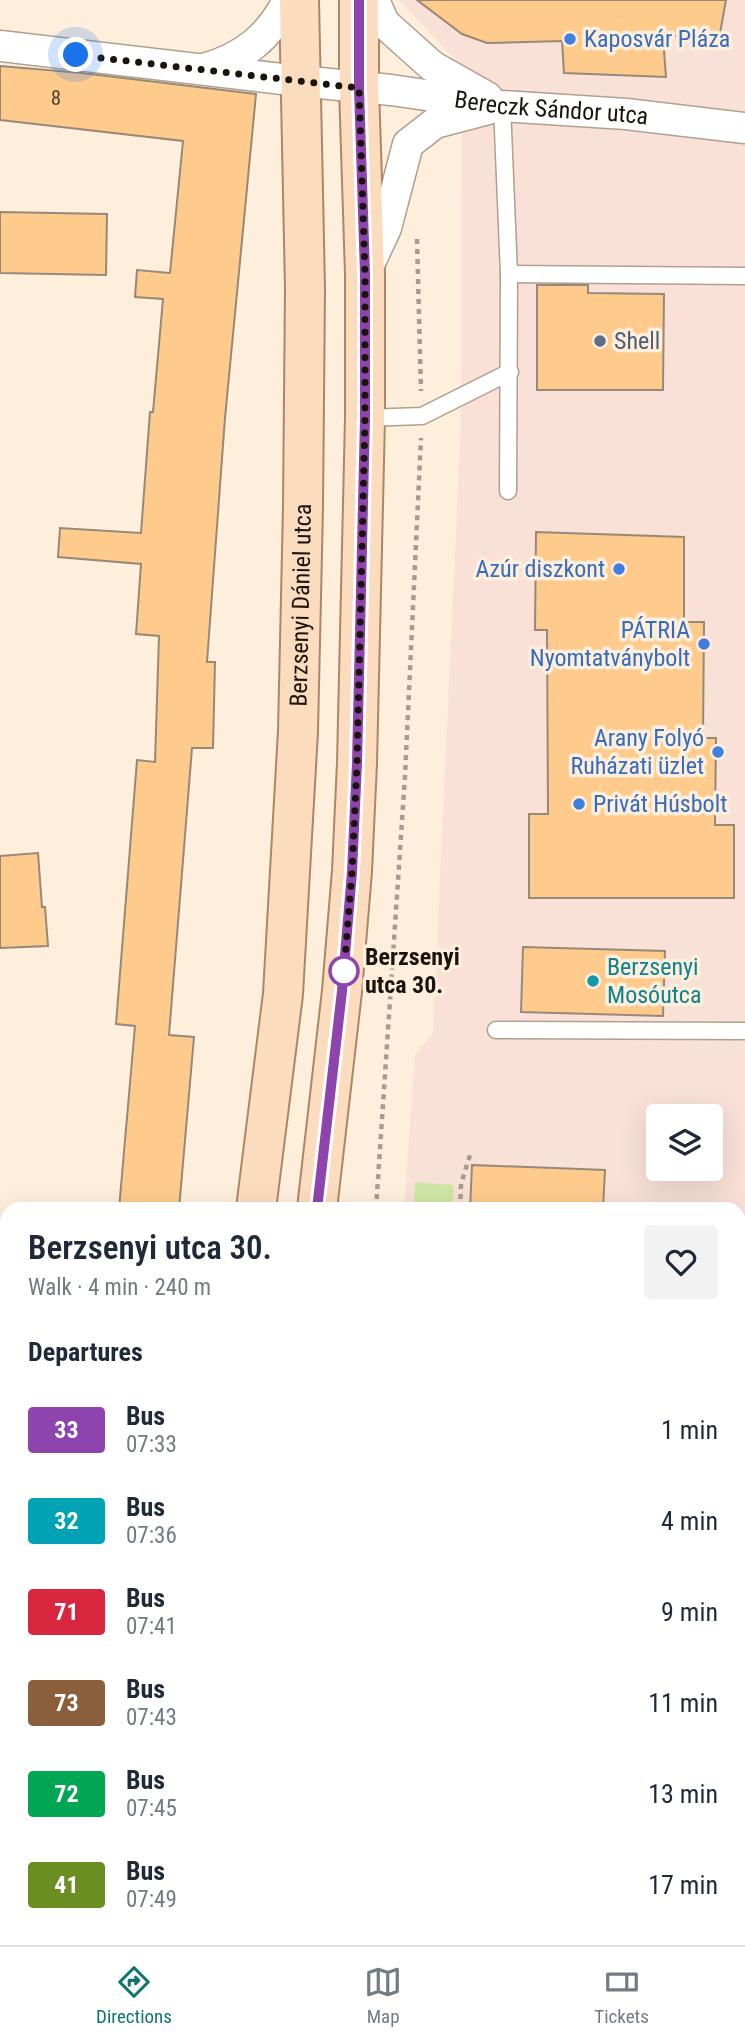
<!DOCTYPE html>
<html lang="en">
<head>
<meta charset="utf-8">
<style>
	body { margin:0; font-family:"Roboto Condensed",sans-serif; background:#f2f2f3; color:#1f2937; height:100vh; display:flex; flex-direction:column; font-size:26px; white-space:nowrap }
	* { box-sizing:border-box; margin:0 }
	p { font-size:23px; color:#747a83 }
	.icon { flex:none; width:38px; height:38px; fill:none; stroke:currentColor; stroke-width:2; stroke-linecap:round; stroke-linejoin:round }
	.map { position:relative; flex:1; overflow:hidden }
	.drawer { position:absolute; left:0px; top:1202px; width:746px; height:744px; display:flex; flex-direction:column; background:#fff; border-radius:21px 21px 0 0; box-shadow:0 7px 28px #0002 }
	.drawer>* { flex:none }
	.badge { padding:0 14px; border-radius:5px; font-size:24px; line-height:46px }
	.buttons { position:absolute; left:646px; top:1104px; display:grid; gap:14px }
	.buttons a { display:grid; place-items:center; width:77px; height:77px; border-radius:7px; background:#fff; box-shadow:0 7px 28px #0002; font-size:35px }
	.you { position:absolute; width:35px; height:35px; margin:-18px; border:5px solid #fff; border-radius:50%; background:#1a73e8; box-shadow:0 0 0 10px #1a73e833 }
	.map>.badge { position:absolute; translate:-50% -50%; box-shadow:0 0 0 4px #fff }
	h2 { padding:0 28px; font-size:26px; line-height:63px }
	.round { display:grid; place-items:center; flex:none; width:74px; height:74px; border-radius:7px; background:#f2f2f3 }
	.summary { display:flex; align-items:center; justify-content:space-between; height:119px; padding:0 28px }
	h1 { font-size:33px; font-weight:600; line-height:52px }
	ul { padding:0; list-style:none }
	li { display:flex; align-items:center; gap:21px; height:91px; padding:0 28px }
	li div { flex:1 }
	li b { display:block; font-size:26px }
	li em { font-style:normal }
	li .badge { min-width:77px; font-weight:700; text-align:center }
	.tabs { display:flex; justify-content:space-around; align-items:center; height:98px; border-top:2px solid #e0e1e3; background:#fff; font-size:19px; color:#747a83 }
	.tabs a { display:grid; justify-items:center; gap:4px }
	.tabs .selected { color:#0f766e }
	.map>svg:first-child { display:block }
	.commercial { fill:#f9e1d7; fill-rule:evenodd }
	.green { fill:#cfe6a5 }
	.building { fill:#fecb8c; stroke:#978979; stroke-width:2 }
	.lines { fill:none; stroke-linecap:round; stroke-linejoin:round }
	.service-casing { stroke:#afa08f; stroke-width:19 }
	.minor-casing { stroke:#afa08f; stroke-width:33 }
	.primary-casing { stroke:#ac8764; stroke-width:42 }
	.path { stroke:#a89b8e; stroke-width:4.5; stroke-dasharray:5 5; stroke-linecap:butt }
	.service { stroke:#fff; stroke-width:16 }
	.minor { stroke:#fff; stroke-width:30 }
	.primary { stroke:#fcdcbe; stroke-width:38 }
	.line-casing { stroke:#fff; stroke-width:16 }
	.line { stroke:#8e44ad; stroke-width:10 }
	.walk { stroke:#1a140e; stroke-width:7; stroke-dasharray:0 12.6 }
	.shop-dot { fill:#3f7fe0; stroke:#feeedc; stroke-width:2.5 }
	.service-dot { fill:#5c6f8a; stroke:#feeedc; stroke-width:2.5 }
	.stop-dot { fill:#fff; stroke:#8e44ad; stroke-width:3.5 }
	.culture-dot { fill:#0f9aa8; stroke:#feeedc; stroke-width:2.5 }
	.labels { text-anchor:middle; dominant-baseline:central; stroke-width:7; stroke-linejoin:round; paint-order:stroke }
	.number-label { font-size:21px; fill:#53422e }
	.shop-label { font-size:24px; fill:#366cbe; stroke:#feeedc; text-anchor:end }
	.street-label { font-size:24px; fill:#1a140e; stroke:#feeedc }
	.service-label { font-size:24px; fill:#4e5e75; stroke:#feeedc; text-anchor:start }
	.stop-label { font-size:24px; font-weight:bold; fill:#1a140e; stroke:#feeedc; text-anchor:start }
	.culture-label { font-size:24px; fill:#0d838f; stroke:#feeedc; text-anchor:start }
</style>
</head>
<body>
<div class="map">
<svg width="745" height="1945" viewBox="0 0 745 1945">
	<rect width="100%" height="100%" fill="#feeedc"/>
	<path class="commercial" d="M399,0H745V1301L739,1300L738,1209H404L415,1055L433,1033L461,420L462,67ZM658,1116H710V1169H658Z"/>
	<path class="green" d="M415,1182L454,1185L452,1209H414Z"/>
	<g class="building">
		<path d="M417,0H726L720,33L663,37L666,77L564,73L562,41L487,43L462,34Z"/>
		<path d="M0,66L82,73L256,94L225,418L207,662H215L213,748H192L169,1035L194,1037L179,1209H119L135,1026L116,1024L137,760L155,762L159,636L136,634L141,564L58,557L60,528L141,533L150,412H153L163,299L135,297L137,270L170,273L183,141L0,120Z"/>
		<path d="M0,212L107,214L106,275L0,273Z"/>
		<path d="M537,285H588V293L664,294L663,390H537Z"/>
		<path d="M536,532L684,537V622H704L703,738H716L715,825H734V898H529V814H548L547,630H535Z"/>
		<path d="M38,853L42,907H45L48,946L0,948V856Z"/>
		<path d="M523,947L665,951L663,1016L521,1012Z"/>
		<path d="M472,1165L605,1170L603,1209H470Z"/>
	</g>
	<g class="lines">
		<defs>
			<g id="service">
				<path d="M502,106L509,274L508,491"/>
				<path d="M509,274L745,276"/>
				<path d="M365,418L422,416L510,372"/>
				<path d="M496,1030L745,1031"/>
				<path d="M738,1308L745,1293"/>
			</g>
			<g id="minor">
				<path d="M374,0L384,23L432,66L487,97"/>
				<path id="s1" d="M0,46L299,81L391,90L502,106L626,114L745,128"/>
				<path d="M204,69C243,58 270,37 288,0"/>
				<path d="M366,271L386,228L408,144L435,123L488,109"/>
				<path d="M738,1320H745"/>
				<path d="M0,1347H7"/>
				<path d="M738,1415H745"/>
			</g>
			<g id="primary">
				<path id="s2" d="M256,1209L283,994L298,731L303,507L305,289L299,0"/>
				<path d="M317,1209L342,991L352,871L357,763L365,418V274L359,88V0"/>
				<path d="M207,1945V1939"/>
				<path d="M268,1945V1939"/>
			</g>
		</defs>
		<use href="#service" class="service-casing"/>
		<use href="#minor" class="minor-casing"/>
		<use href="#primary" class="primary-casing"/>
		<g class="path">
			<path d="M417,239L421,391"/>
			<path d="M376,1209L405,776L421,438"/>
			<path d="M460,1209L461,1184L471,1152"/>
			<path d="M316,1945V1939"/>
		</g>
		<use href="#service" class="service"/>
		<use href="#minor" class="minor"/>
		<use href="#primary" class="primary"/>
	</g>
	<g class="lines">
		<defs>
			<path id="line" d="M317,1209L342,991L352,872L357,763L365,418V274L359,88V0"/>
		</defs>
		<use href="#line" class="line-casing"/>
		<use href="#line" class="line"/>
		<path class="walk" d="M76,55L359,88L365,274V418L357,763L352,872L344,971"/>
	</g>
	<g class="shop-dot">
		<circle cx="570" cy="39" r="7"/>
		<circle cx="619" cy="569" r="7"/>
		<circle cx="704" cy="644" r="7"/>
		<circle cx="718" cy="752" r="7"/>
		<circle cx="579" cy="804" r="7"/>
	</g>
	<circle class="service-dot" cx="600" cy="341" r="7"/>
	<circle class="stop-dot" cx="344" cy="971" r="14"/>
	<circle class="culture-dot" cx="593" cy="981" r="7"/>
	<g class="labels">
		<g class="number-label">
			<text x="56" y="98">8</text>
		</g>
		<g class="shop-label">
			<text x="584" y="39" text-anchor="start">Kaposvár Pláza</text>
			<text x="605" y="569">Azúr diszkont</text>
			<text x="690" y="630">PÁTRIA<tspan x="690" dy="28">Nyomtatványbolt</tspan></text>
			<text x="704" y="738">Arany Folyó<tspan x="704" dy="28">Ruházati üzlet</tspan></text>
			<text x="593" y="804" text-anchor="start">Privát Húsbolt</text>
		</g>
		<g class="street-label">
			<text stroke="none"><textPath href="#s1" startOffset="555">Bereczk Sándor utca</textPath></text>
			<text stroke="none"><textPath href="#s2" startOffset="606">Berzsenyi Dániel utca</textPath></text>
		</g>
		<g class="service-label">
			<text x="614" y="341">Shell</text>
		</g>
		<g class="stop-label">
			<text x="365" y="957">Berzsenyi<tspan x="365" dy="28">utca 30.</tspan></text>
		</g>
		<g class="culture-label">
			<text x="607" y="967">Berzsenyi<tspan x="607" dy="28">Mosóutca</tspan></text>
		</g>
	</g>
</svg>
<div class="buttons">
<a><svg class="icon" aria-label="layers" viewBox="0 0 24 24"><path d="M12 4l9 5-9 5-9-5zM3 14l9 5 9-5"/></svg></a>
</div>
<div class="you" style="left:76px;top:55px"></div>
<section class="drawer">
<div class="summary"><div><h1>Berzsenyi utca 30.</h1><p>Walk · 4 min · 240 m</p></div><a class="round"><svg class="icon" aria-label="heart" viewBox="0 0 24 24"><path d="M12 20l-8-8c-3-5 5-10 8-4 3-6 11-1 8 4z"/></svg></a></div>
<h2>Departures</h2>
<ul>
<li><span class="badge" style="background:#8e44ad;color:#fff">33</span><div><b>Bus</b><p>07:33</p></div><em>1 min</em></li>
<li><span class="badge" style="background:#00a3b4;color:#fff">32</span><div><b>Bus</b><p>07:36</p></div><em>4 min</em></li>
<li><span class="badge" style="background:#d7263d;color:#fff">71</span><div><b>Bus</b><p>07:41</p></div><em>9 min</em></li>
<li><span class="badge" style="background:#8b5e3c;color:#fff">73</span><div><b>Bus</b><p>07:43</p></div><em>11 min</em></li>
<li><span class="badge" style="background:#00a651;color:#fff">72</span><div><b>Bus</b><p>07:45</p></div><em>13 min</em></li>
<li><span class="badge" style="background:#6b8e23;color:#fff">41</span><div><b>Bus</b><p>07:49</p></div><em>17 min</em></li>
</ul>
</section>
</div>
<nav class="tabs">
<a class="selected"><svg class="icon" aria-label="directions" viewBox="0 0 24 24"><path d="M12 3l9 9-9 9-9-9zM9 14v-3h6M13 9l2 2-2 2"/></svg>Directions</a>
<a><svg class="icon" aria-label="map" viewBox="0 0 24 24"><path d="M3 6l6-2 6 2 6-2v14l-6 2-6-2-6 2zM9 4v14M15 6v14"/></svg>Map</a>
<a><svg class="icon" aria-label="tickets" viewBox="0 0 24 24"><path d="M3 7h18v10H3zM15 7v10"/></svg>Tickets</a>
</nav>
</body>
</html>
